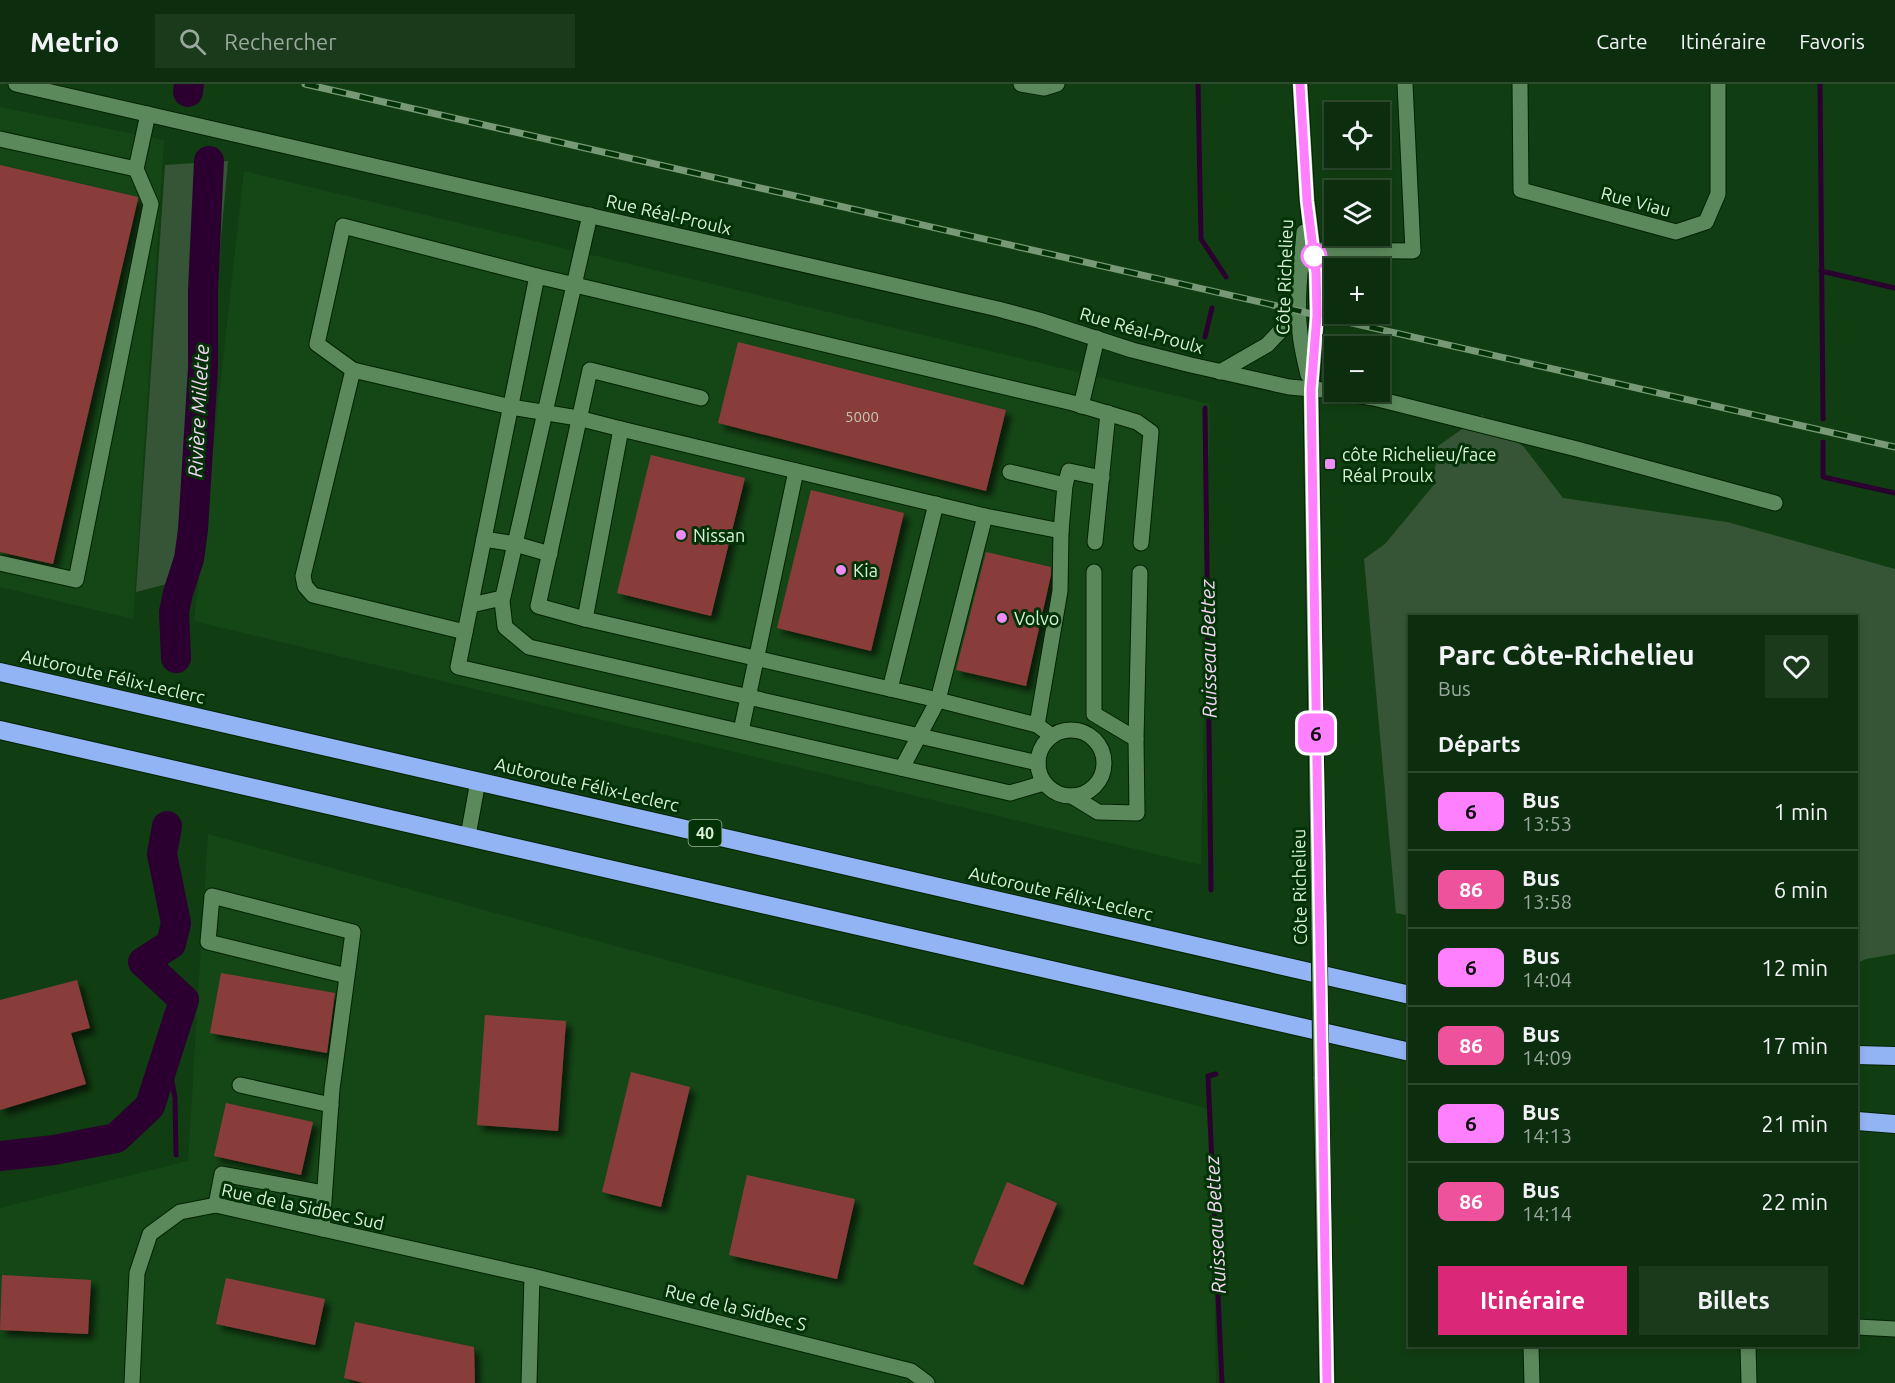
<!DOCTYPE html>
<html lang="fr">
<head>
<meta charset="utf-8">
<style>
	body { margin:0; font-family:Ubuntu,sans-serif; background:#1b3a1c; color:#f1f3f6; height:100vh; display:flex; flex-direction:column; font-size:22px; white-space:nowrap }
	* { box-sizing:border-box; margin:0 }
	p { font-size:20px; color:#9aa89e }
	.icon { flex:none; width:33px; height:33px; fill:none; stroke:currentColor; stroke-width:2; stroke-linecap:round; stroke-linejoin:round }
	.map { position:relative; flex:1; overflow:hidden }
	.sheet { position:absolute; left:1408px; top:531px; width:450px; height:732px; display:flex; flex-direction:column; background:#0d2e0e; border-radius:0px; box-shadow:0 3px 9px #0003,0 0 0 2px #2d4a2e }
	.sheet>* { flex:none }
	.badge { padding:0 12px; border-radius:9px; font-size:21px; line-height:39px }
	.fabs { position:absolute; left:1324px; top:18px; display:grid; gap:12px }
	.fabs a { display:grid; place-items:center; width:66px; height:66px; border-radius:0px; background:#0d2e0e; box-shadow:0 3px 9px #0003,0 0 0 2px #2d4a2e; font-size:30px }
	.map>.badge { position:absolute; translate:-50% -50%; box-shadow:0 0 0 3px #fff }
	h2 { padding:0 30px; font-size:22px; line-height:54px }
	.round { display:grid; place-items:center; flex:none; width:63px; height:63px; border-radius:0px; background:#1b3a1c }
	.overview { display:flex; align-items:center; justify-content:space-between; height:102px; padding:0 30px }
	h1 { font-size:28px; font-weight:700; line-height:45px }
	.cta { display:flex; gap:12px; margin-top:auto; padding:12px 30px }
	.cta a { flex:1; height:69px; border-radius:0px; background:#db2777; color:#fff; font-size:24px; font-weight:700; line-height:69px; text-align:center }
	.cta a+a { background:#1b3a1c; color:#f1f3f6 }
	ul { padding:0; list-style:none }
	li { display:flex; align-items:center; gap:18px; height:78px; padding:0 30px; border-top:2px solid #2d4a2e }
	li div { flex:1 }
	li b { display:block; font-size:22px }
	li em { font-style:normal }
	li .badge { min-width:66px; font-weight:700; text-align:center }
	header { display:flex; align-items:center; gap:36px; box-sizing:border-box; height:84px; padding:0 30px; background:#0d2e0e; border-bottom:2px solid #2d4a2e }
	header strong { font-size:28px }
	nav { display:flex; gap:33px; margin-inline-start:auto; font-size:21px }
	.search { width:420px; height:54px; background:#1b3a1c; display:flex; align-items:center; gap:15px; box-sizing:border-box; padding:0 21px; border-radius:0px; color:#9aa89e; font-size:22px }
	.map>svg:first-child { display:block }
	.built { fill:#154716 }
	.green { fill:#365536 }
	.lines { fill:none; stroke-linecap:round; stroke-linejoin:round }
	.stream { stroke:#2b0030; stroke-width:5 }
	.river { stroke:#2b0030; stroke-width:30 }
	.building { fill:#893d3b; filter:url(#shadow) }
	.minor-casing { stroke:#022103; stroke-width:17 }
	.highway-casing { stroke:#022103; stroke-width:20 }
	.minor { stroke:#5c895b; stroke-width:15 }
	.highway { stroke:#93b4f4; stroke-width:18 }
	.rail-casing { stroke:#797; stroke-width:7 }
	.rail { stroke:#043207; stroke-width:4.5; stroke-dasharray:14; stroke-linecap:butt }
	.minor-bridge-casing { stroke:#022103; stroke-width:17; stroke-linecap:butt }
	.minor-bridge { stroke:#5c895b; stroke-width:15 }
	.line-casing { stroke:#fff; stroke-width:14 }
	.line { stroke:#ff80ff; stroke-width:9 }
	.stop-dot { fill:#fff; stroke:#ff80ff; stroke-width:3 }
	.poi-dot { fill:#ee8cf8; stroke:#043207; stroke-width:2 }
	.labels { text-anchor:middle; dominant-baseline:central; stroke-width:6; stroke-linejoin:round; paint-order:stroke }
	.number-label { font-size:15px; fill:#c5c4b1 }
	.shield { fill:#043207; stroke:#99b899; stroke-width:1.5 }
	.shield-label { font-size:16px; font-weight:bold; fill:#d9f1d8 }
	.street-label { font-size:18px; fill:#d9f1d8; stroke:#043207 }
	.poi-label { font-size:18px; fill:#d9f1d8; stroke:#043207; text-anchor:start }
	.water-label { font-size:20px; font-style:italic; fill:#f4d6f6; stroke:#043207 }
</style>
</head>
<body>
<header>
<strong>Metrio</strong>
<div class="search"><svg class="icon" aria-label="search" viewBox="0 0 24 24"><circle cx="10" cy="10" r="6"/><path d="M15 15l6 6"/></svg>Rechercher</div>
<nav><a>Carte</a><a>Itinéraire</a><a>Favoris</a></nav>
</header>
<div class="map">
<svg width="1895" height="1299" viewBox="0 0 1895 1299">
	<defs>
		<filter id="shadow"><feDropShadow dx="5.5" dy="5.5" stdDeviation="3" flood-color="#0009"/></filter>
	</defs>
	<rect width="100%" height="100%" fill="#113d12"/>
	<g class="built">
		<path d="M0,23L164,56L133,535L0,503Z"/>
		<path d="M244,87L1210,320L1201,781L194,537Z"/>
		<path d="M208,750L1212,1026L1216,1299H0V1124L188,1077Z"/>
	</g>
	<g class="green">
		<path d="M228,77L190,494L136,508L165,81Z"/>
		<path d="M1482,331L1524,363L1563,414L1727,438L1895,485V870L1866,875L1857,879V532H1410V832L1396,829L1364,475L1385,460L1433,402L1438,362Z"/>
	</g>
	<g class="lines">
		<g class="stream">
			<path d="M1198,0L1201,155L1226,193"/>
			<path d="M1820,0L1823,335"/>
			<path d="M1821,187L1895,204"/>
			<path d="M1205,253L1212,224"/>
			<path d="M1205,324L1211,806"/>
			<path d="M1823,358V393L1895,409"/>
			<path d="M167,970L175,1014L176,1071"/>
			<path d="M1216,990L1208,992L1222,1299"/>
		</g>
		<g class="river">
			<path d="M188,8L189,0"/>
			<path d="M176,574L174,528L178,509L189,475L193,446L203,284V206L209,77"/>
			<path d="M0,1072L54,1066L116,1054L150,1022L184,916L143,878L171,860L176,839L162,770L167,742"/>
		</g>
	</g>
	<g class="building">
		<path d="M0,81L138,113V115L53,480L0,468Z"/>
		<path d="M738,258L1006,326L986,407L718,339Z"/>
		<path d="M651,371L745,394L711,532L617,509Z"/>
		<path d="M811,406L904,429L871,567L777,544Z"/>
		<path d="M986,468L1051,483V491L1026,602L956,586Z"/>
		<path d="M221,889L335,909L327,969L210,949Z"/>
		<path d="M77,896L90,944L71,949L86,1000L0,1026V916Z"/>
		<path d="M485,931L566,937L558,1047L477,1041Z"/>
		<path d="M631,988L690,1003L661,1123L602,1108Z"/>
		<path d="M226,1019L313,1038L301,1091L214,1072Z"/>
		<path d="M747,1091L855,1115L837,1195L729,1171Z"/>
		<path d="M1007,1098L1057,1119L1023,1201L973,1180Z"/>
		<path d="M2,1191L91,1196L88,1250L0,1246Z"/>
		<path d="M226,1194L325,1215L315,1261L216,1240Z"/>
		<path d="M355,1238L474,1263L475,1299H364L344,1294Z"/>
	</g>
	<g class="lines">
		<defs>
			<g id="minor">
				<path d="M16,0L998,225L1039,236L1132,266L1191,281L1289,303L1335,307"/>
				<path d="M1021,0L1044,4L1057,0"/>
				<path d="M1300,0L1307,116L1316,189L1317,231L1311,306L1319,846"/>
				<path d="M1520,0L1521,106L1676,148L1706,138L1718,110V0"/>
				<path d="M0,55L136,85"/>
				<path d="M590,131L502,517L505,543L529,563L1038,679"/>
				<path d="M1304,148C1301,181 1296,216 1300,249C1301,263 1305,277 1308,291"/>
				<path d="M1313,166L1413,167L1405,0"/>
				<path d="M353,286L317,260L343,142L537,192"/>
				<path d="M1220,288L1267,261L1299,227"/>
				<path d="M1337,308L1374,314L1577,365L1775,419"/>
				<path d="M1081,322L1097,254"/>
				<path d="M1010,388L1065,401L1061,447L1060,507L1037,641L1052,652"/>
				<path d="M1065,401L1069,387L1102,394"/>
				<path d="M484,455L515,460L550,470"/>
				<path d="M1095,458L1108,329"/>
				<path d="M0,479L76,496L151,120L136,85L148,30"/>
				<path d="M1094,488V630L1136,655"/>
				<path d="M471,521L502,514"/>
				<path d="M585,535L538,522L590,286L701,314"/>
				<path d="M465,548L313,511L305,502L303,492L353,286L511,323L578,334L621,345"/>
				<path d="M890,605L936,420"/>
				<path d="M1037,641L938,616L985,432L1061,447"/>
				<circle cx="1071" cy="679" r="33"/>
				<path d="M741,647L796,387"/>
				<path d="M902,684L938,616L585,535L621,345L985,432"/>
				<path d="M1044,699L1010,709L458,583L537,192L1073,319L1137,338L1151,348L1141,459"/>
				<path d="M1072,712L1098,728L1137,729L1136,655L1140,489"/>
				<path d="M468,752L478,697"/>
				<path d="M1321,993L1327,1299"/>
				<path d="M240,1001L331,1021"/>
				<path d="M216,1121L222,1090L324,1109"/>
				<path d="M322,1145L332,1005L353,848L212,812L208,858L347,892"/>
				<path d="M1857,1243L1895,1245"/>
				<path d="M1531,1262L1532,1299"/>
				<path d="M1748,1262L1749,1299"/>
				<path d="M132,1299L137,1189L150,1150L180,1128L216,1121L532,1192L911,1287L927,1299"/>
				<path d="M529,1299L532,1192"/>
			</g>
			<g id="highway">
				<path d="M0,588L1410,911"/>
				<path d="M0,646L1410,968"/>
				<path d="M1857,971L1895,972"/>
				<path d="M1857,1037L1895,1040"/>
			</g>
		</defs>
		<use href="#minor" class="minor-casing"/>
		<use href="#highway" class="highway-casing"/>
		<use href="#minor" class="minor"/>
		<use href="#highway" class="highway"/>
		<defs>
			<path id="rail" d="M305,0L1895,363"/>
		</defs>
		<use href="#rail" class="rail-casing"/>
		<use href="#rail" class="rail"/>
		<defs>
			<path id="minor-bridge" d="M1319,846L1321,993"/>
		</defs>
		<use href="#minor-bridge" class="minor-bridge-casing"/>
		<use href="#minor-bridge" class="minor-bridge"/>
	</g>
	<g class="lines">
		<defs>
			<path id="line" d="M1300,0L1307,117L1316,189L1317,231L1311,306L1327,1299"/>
		</defs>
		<use href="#line" class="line-casing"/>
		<use href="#line" class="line"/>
	</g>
	<circle class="stop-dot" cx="1314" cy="172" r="12"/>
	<g class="poi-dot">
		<rect x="1324" y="374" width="12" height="12" rx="3"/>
		<circle cx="681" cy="451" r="6"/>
		<circle cx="841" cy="486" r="6"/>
		<circle cx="1002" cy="534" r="6"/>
	</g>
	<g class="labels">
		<g class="number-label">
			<text x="862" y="332">5000</text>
		</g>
		<rect class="shield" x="688.5" y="736" width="33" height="26" rx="4.5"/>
		<g class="shield-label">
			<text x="705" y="749">40</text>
		</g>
		<g class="street-label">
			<text transform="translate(1636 117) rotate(15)">Rue Viau</text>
			<text transform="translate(669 130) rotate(13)">Rue Réal-Proulx</text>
			<text transform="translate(1284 193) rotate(-88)">Côte Richelieu</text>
			<text transform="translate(1142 246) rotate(16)">Rue Réal-Proulx</text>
			<text transform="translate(113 592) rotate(13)">Autoroute Félix-Leclerc</text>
			<text transform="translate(587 700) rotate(13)">Autoroute Félix-Leclerc</text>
			<text transform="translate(1299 803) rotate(-91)">Côte Richelieu</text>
			<text transform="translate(1061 809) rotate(13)">Autoroute Félix-Leclerc</text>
			<text transform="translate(303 1122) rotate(12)">Rue de la Sidbec Sud</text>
			<text transform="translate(736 1223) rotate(14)">Rue de la Sidbec S</text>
		</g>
		<g class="poi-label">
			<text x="1342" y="370">côte Richelieu/face<tspan x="1342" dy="21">Réal Proulx</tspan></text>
			<text x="693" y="451">Nissan</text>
			<text x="853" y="486">Kia</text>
			<text x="1014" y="534">Volvo</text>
		</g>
		<g class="water-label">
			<text transform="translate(198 327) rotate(-87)">Rivière Millette</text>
			<text transform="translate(1208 565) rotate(-91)">Ruisseau Bettez</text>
			<text transform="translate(1215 1141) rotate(-93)">Ruisseau Bettez</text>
		</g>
	</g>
</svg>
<div class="fabs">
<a><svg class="icon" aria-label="locate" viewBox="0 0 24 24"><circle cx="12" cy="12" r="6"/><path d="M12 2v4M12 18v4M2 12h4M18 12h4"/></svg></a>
<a><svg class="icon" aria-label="layers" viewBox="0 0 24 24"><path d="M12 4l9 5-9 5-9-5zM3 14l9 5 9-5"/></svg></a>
<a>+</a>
<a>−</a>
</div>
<b class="badge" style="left:1316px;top:649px;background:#ff80ff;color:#111">6</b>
<section class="sheet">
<div class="overview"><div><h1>Parc Côte-Richelieu</h1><p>Bus</p></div><a class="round"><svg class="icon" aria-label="heart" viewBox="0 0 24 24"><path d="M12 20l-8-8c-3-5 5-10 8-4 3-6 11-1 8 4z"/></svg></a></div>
<h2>Départs</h2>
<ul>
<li><span class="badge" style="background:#ff80ff;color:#111">6</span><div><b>Bus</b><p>13:53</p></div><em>1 min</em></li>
<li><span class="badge" style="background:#ef529d;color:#fff">86</span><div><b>Bus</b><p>13:58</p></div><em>6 min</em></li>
<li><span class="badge" style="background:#ff80ff;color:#111">6</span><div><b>Bus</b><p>14:04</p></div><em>12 min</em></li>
<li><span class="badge" style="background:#ef529d;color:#fff">86</span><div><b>Bus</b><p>14:09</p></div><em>17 min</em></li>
<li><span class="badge" style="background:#ff80ff;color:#111">6</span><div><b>Bus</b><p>14:13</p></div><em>21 min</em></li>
<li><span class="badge" style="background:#ef529d;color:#fff">86</span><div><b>Bus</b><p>14:14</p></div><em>22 min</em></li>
</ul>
<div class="cta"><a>Itinéraire</a><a>Billets</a></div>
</section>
</div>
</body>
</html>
